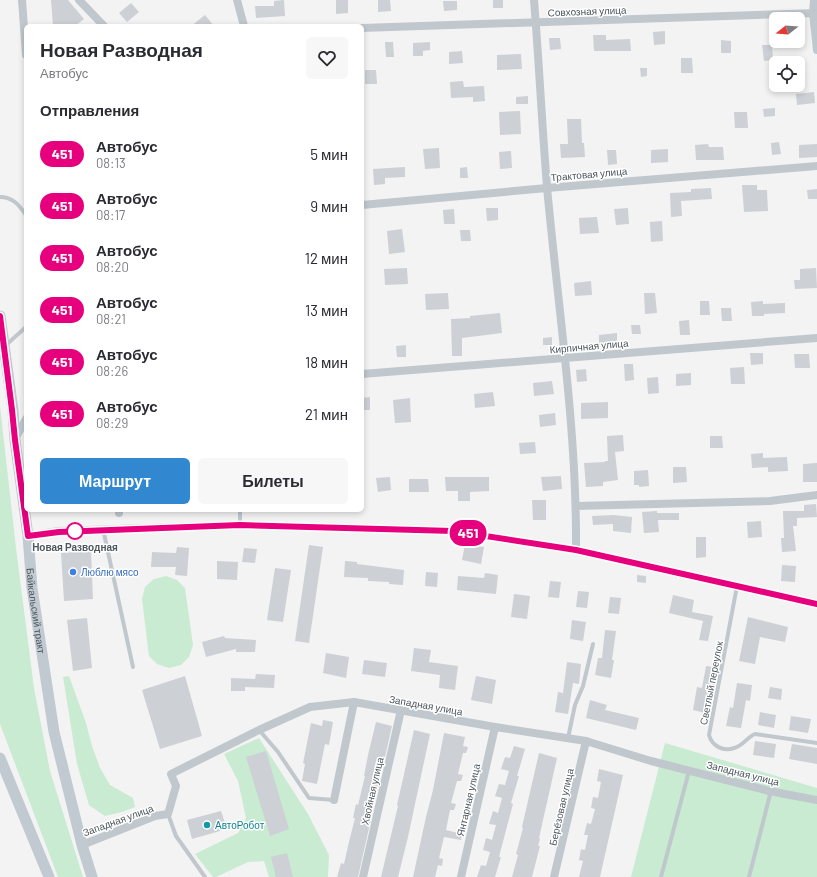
<!DOCTYPE html>
<html lang="ru">
<head>
<meta charset="utf-8">
<style>
	body { margin:0; font-family:Barlow,sans-serif; background:#f7f7f7; color:#2b2b33; height:100vh; display:flex; flex-direction:column; font-size:15px; white-space:nowrap }
	* { box-sizing:border-box; margin:0 }
	p { font-size:13px; color:#7c7c81 }
	.icon { flex:none; width:22px; height:22px; fill:none; stroke:currentColor; stroke-width:2; stroke-linecap:round; stroke-linejoin:round }
	.map { position:relative; flex:1; overflow:hidden }
	.drawer { position:absolute; left:24px; top:24px; width:340px; height:488px; display:flex; flex-direction:column; background:#fff; border-radius:6px; box-shadow:0 2px 6px #0003 }
	.drawer>* { flex:none }
	.badge { padding:0 8px; border-radius:13px; font-size:14px; line-height:26px }
	.needle { width:26px; rotate:253deg }
	.fabs { position:absolute; left:769px; top:12px; display:grid; gap:8px }
	.fabs a { display:grid; place-items:center; width:36px; height:36px; border-radius:6px; background:#fff; box-shadow:0 2px 6px #0003; font-size:20px }
	.map>.badge { position:absolute; translate:-50% -50%; box-shadow:0 0 0 2px #fff }
	h2 { padding:0 16px; font-size:15px; line-height:36px }
	.round { display:grid; place-items:center; flex:none; width:42px; height:42px; border-radius:6px; background:#f7f7f7 }
	.summary { display:flex; align-items:center; justify-content:space-between; height:68px; padding:0 16px }
	h1 { font-size:19px; font-weight:600; line-height:30px }
	.cta { display:flex; gap:8px; margin-top:auto; padding:8px 16px }
	.cta a { flex:1; height:46px; border-radius:6px; background:#3188d0; color:#fff; font-size:16px; font-weight:600; line-height:46px; text-align:center }
	.cta a+a { background:#f7f7f7; color:#2b2b33 }
	ul { padding:0; list-style:none }
	li { display:flex; align-items:center; gap:12px; height:52px; padding:0 16px }
	li div { flex:1 }
	li b { display:block; font-size:15px }
	li em { font-style:normal }
	li .badge { min-width:44px; font-weight:700; text-align:center }
	.map>svg:first-child { display:block }
	.green { fill:#c8ebd1 }
	.building { fill:#cdd0d4 }
	.lines { fill:none; stroke-linecap:round; stroke-linejoin:round }
	.lane { stroke:#c0c8cd; stroke-width:4 }
	.street { stroke:#c0c8cd; stroke-width:8 }
	.secondary { stroke:#c1cad1; stroke-width:11 }
	.line-casing { stroke:#fff; stroke-width:9 }
	.line { stroke:#e6007e; stroke-width:6 }
	.stop-dot { fill:#fff; stroke:#e6007e; stroke-width:2 }
	.shop-dot { fill:#3f7fe0; stroke:#fff; stroke-width:1.5 }
	.culture-dot { fill:#0f9aa8; stroke:#fff; stroke-width:1.5 }
	.labels { text-anchor:middle; dominant-baseline:central; stroke-width:3; stroke-linejoin:round; paint-order:stroke }
	.street-label { font-size:10px; fill:#4c575e; stroke:#fff }
	.stop-label { font-size:10px; font-weight:bold; fill:#4c575e; stroke:#fff }
	.shop-label { font-size:10px; fill:#366cbe; stroke:#fff; text-anchor:start }
	.culture-label { font-size:10px; fill:#0d838f; stroke:#fff; text-anchor:start }
</style>
</head>
<body>
<div class="map">
<svg width="817" height="877" viewBox="0 0 817 877">
	<rect width="100%" height="100%" fill="#f4f3f3"/>
	<g class="green">
		<path d="M0,406L16,548L34,688L50,771L83,877H58L0,724Z"/>
		<path d="M166,576L177,580L185,588L193,645L189,657L181,665L169,668L157,664L149,656L142,599L145,587L154,579Z"/>
		<path d="M69,676L86,723L92,746L100,768L110,785L133,798L135,807L122,812L105,816L89,805L77,764L63,677Z"/>
		<path d="M259,738L308,814L329,855L328,877H269L264,861L248,862L216,877H213L195,854L238,833L246,818L238,781L224,754Z"/>
		<path d="M665,743L817,788V877H631Z"/>
	</g>
	<g class="building">
		<path d="M51,0H68L84,19L75,26H53Z"/>
		<path d="M284,0L285,16L256,18L255,6H274V1Z"/>
		<path d="M336,0H348V13L336,14Z"/>
		<path d="M378,0H390L391,11L378,12Z"/>
		<rect x="493" y="0" width="10" height="8"/>
		<path d="M443,1H457V10L444,11Z"/>
		<path d="M131,3L139,12L127,22L119,13Z"/>
		<path d="M205,15L214,26H191Z"/>
		<path d="M665,31V44L654,45L653,32Z"/>
		<path d="M593,35H606V40L630,39L631,51H594Z"/>
		<path d="M549,38H560L561,49L550,50Z"/>
		<path d="M721,40L731,41V53H721Z"/>
		<path d="M385,42H393L394,57H386Z"/>
		<path d="M430,42V50L423,51V56H413V43Z"/>
		<path d="M762,45H772L773,60L764,61Z"/>
		<path d="M462,51L463,63L449,64V52Z"/>
		<path d="M521,54L522,69L497,70V55Z"/>
		<path d="M681,58H692L693,73H681Z"/>
		<path d="M640,68H647V76L641,77Z"/>
		<path d="M365,70H376L377,84H365Z"/>
		<path d="M463,81L464,87L484,86L485,101L473,102V97L451,98L450,82Z"/>
		<path d="M814,92L815,103L797,105L796,94Z"/>
		<path d="M528,96V104H516V97Z"/>
		<path d="M775,108V116L764,117L763,109Z"/>
		<path d="M520,111L521,134L500,135L499,112Z"/>
		<path d="M734,112H747L748,128H735Z"/>
		<path d="M567,119H581L582,143H584L585,157L561,158L560,144H568Z"/>
		<path d="M779,142L781,154L772,155L771,143Z"/>
		<path d="M708,144L709,147H723L724,160H696L695,145Z"/>
		<path d="M817,144V157L799,158V145Z"/>
		<path d="M439,148L440,168L425,169L423,149Z"/>
		<path d="M668,149V162L651,163V150Z"/>
		<path d="M607,150H616L617,164L608,165Z"/>
		<path d="M511,151L512,168L500,169L499,152Z"/>
		<path d="M405,167V177L385,178V184L374,185L373,169Z"/>
		<path d="M467,167L468,178H460V168Z"/>
		<path d="M742,185H757V190H767L768,211L744,212Z"/>
		<path d="M711,188L712,199L681,201L682,216L671,217L670,193L691,192V189Z"/>
		<path d="M817,189V199H808L807,190Z"/>
		<path d="M486,208H498V220L487,221Z"/>
		<path d="M628,208L629,224L616,225L614,209Z"/>
		<path d="M454,209L455,224H444L443,210Z"/>
		<path d="M597,217L599,233L580,234L579,218Z"/>
		<path d="M662,221L663,241L651,242L650,222Z"/>
		<path d="M402,229L405,252L389,254L387,231Z"/>
		<path d="M460,230H470L471,241H461Z"/>
		<path d="M407,268L408,284L385,285L384,269Z"/>
		<path d="M816,268L817,288L795,289L794,280H800V269Z"/>
		<path d="M591,281L592,295L575,296L574,283Z"/>
		<path d="M448,293L449,309L426,310L425,294Z"/>
		<path d="M644,293H655L657,313L645,314Z"/>
		<path d="M700,301H709L710,315H700Z"/>
		<path d="M763,301V304L785,303V313L764,314V316H752L751,302Z"/>
		<path d="M721,308H731L732,321H722Z"/>
		<path d="M500,313L502,333L462,338V356H452L451,319L470,318V316Z"/>
		<path d="M689,320L690,335H680L679,321Z"/>
		<path d="M631,325H640L641,334H632Z"/>
		<path d="M617,333V343L599,344V335Z"/>
		<path d="M552,337V345H543V338Z"/>
		<path d="M406,345V357H397L396,346Z"/>
		<path d="M750,353H763V364L751,365Z"/>
		<path d="M794,354H809L810,368H795Z"/>
		<path d="M624,364H633L634,380L625,381Z"/>
		<path d="M744,367L745,384H731L730,368Z"/>
		<path d="M586,369L587,381L577,382L576,370Z"/>
		<path d="M691,373V385L676,386V374Z"/>
		<path d="M658,377L659,393L648,394L647,378Z"/>
		<path d="M552,381L554,394L534,396L533,383Z"/>
		<path d="M493,392L495,406L475,408L474,394Z"/>
		<path d="M370,397V410H362V398Z"/>
		<path d="M410,398L411,422L395,423L393,400Z"/>
		<path d="M608,402V418L581,419V403Z"/>
		<path d="M555,413L556,425L540,427L539,415Z"/>
		<path d="M623,435L624,451L615,452L618,480L603,482V486L586,487L584,463L605,462V461H608L607,436Z"/>
		<path d="M710,436H722L723,448H710Z"/>
		<path d="M535,442L536,453L520,454L519,443Z"/>
		<path d="M763,453V458L787,457L788,471L768,472V467L752,468L751,454Z"/>
		<path d="M817,463V482H803V464Z"/>
		<path d="M673,467H686L687,482L673,483Z"/>
		<path d="M648,470L649,486L639,487V485H634V471Z"/>
		<path d="M561,476L562,489L543,491L541,477Z"/>
		<path d="M390,477L391,490L378,492L376,478Z"/>
		<path d="M445,477H489V491L470,492V501H458V491H446Z"/>
		<path d="M409,479H428L429,492H409Z"/>
		<path d="M532,500H546V520H533Z"/>
		<path d="M816,504L817,517L797,518V526H793L796,551L782,552L781,538H784L783,511H804V505Z"/>
		<path d="M657,511V513H679V520H658L659,532L644,533L642,512Z"/>
		<path d="M614,515L632,517L631,533L613,531V524L593,525L592,516Z"/>
		<path d="M761,521L762,537L748,538L747,522Z"/>
		<path d="M696,537H706V557L696,558Z"/>
		<path d="M465,544L484,547L481,564L462,560Z"/>
		<path d="M309,545L323,547L309,643L295,641Z"/>
		<path d="M177,547L189,548L187,576L175,575L176,567H151L152,552L176,553Z"/>
		<path d="M244,548L257,549L255,563L242,562Z"/>
		<path d="M91,551L93,599L64,601L61,553Z"/>
		<path d="M217,561L238,562L237,580L217,579Z"/>
		<path d="M345,561L357,562V564L404,570L403,585L389,584V582L368,581V578L344,577Z"/>
		<path d="M782,565L796,566L795,582L781,581Z"/>
		<path d="M275,568L291,570L283,622L267,620Z"/>
		<path d="M426,572L438,573L437,587L425,586Z"/>
		<path d="M485,573L498,575L496,594L457,590L458,576L484,578Z"/>
		<path d="M637,575L646,576V583L637,582Z"/>
		<path d="M550,581L561,582L559,598L548,597Z"/>
		<path d="M578,591L589,592L587,608L576,607Z"/>
		<path d="M514,594L530,596L527,619L511,617Z"/>
		<path d="M673,595L694,600L692,612L713,616L708,641L699,640L703,621L669,613Z"/>
		<path d="M610,597L621,598L619,614L608,613Z"/>
		<path d="M748,617L788,627L785,642L760,637L755,664L739,661Z"/>
		<path d="M87,618L92,668L73,671L67,620Z"/>
		<path d="M572,620L586,622L583,641L570,639Z"/>
		<path d="M605,630L616,631L612,660H614L611,678L595,675L598,658H602Z"/>
		<path d="M224,636L225,638L256,640L255,652H236V649L206,657L202,642Z"/>
		<path d="M414,648L431,650L429,662L458,666L455,690L439,688L440,675L411,671Z"/>
		<path d="M326,653L349,657L346,678L323,673Z"/>
		<path d="M364,660L387,663L385,677L362,674Z"/>
		<path d="M567,662L581,664L579,684L573,683L568,714L555,712L558,692L563,693Z"/>
		<path d="M706,666L718,668L709,714L693,710L697,687L702,688Z"/>
		<path d="M256,674L275,675L274,688L245,687V691H231V678L255,679Z"/>
		<path d="M185,676L202,736L160,749L142,690Z"/>
		<path d="M476,676L496,680L492,704L471,700Z"/>
		<path d="M737,683L752,685L750,701L746,700L741,728L726,726L730,707L733,708Z"/>
		<path d="M770,687L782,689L781,700L768,698Z"/>
		<path d="M590,700L607,705L605,710L639,718L636,730L586,718Z"/>
		<path d="M760,712L776,715L774,728L758,725Z"/>
		<path d="M791,716L811,719L808,733L789,730Z"/>
		<path d="M323,720L333,722L329,745L325,744L317,784L302,781L305,764L303,763L311,723L322,726Z"/>
		<path d="M376,722L392,726L358,877H337L341,863L344,864L348,846L355,818H353L356,804L358,805L365,776H364L368,755Z"/>
		<path d="M414,730L430,734L408,837L398,877H381L398,806L397,805Z"/>
		<path d="M444,733L465,737L463,746L468,747L466,753H463L458,774L463,775L461,781H457L451,803L456,804L454,810H450L446,830L462,834L461,840L444,837L439,858L443,859L442,866L438,865L435,877H413L426,817L433,790Z"/>
		<path d="M755,741L776,744L774,758L753,755Z"/>
		<path d="M792,744L817,748V764L789,759Z"/>
		<path d="M514,746L525,749L517,776H519L511,803L513,804L506,830L499,857H501L495,877H477L481,865L486,866L490,852L483,850L486,838L492,840L496,825L489,824L493,811L498,813L502,798L495,796L499,784L505,785L509,771L501,769L505,757L510,758Z"/>
		<path d="M266,751L289,829L270,836L246,757Z"/>
		<path d="M539,753L557,758L539,838L540,839L538,846H540L532,877H512L518,855L516,854L523,828L522,827Z"/>
		<path d="M599,769L623,775L600,877H579L583,861L579,860L581,849L585,850L588,835H584L587,823L591,824L595,809L591,808L593,797L598,798L601,782L597,781Z"/>
		<path d="M221,811L227,829L192,839L187,820Z"/>
		<path d="M287,853L293,877H276L271,857Z"/>
	</g>
	<g class="lines">
		<g class="lane">
			<path d="M0,197C13,197 19,205 26,215"/>
			<path d="M6,345L26,327"/>
			<path d="M240,525V510"/>
			<path d="M103,529L133,667"/>
			<path d="M737,586L709,735C712,746 723,752 734,748C743,746 747,737 755,734L817,743"/>
			<path d="M259,730L278,752L309,798L334,800"/>
			<path d="M568,738L575,705L583,686L593,644"/>
			<path d="M168,814L176,836L205,877"/>
			<path d="M661,877L689,771"/>
			<path d="M749,877L771,791"/>
		</g>
		<g class="street">
			<path d="M22,0L26,55"/>
			<path d="M79,0L104,26"/>
			<path d="M237,0L244,26"/>
			<path d="M534,0C539,62 542,125 547,187C558,308 577,428 576,550"/>
			<path d="M814,0L813,13L817,50"/>
			<path d="M362,28L817,13"/>
			<path d="M362,205L547,188L817,166"/>
			<path d="M362,374L817,338"/>
			<path d="M15,439L26,419"/>
			<path d="M576,506L770,501L817,495"/>
			<path d="M119,513V510"/>
			<path d="M28,536L59,531L240,525L453,531L576,550L817,604"/>
			<path d="M334,800L354,702"/>
			<path d="M82,845L155,816L168,814L176,786L171,774L259,730L310,707L354,702L495,727L586,741L651,761L769,791L817,800"/>
			<path d="M363,877L401,710"/>
			<path d="M461,877L495,727"/>
			<path d="M554,877L586,741"/>
		</g>
		<g class="secondary">
			<path id="s1" d="M0,316L13,410L15,440L28,536L32,588L54,732L82,845L92,877"/>
			<path d="M0,758L49,877"/>
		</g>
	</g>
	<g class="lines">
		<defs>
			<path id="line" d="M0,316L12,410L15,440L28,536L59,532L240,525L453,531L576,550L817,604"/>
		</defs>
		<use href="#line" class="line-casing"/>
		<use href="#line" class="line"/>
	</g>
	<circle class="stop-dot" cx="75" cy="531" r="8"/>
	<circle class="shop-dot" cx="73" cy="572" r="4"/>
	<circle class="culture-dot" cx="207" cy="825" r="4"/>
	<g class="labels">
		<g class="street-label">
			<text transform="translate(587 11) rotate(-2)">Совхозная улица</text>
			<text transform="translate(589 174) rotate(-5)">Трактовая улица</text>
			<text transform="translate(589 346) rotate(-5)">Кирпичная улица</text>
			<text stroke="none"><textPath href="#s1" startOffset="297">Байкальский тракт</textPath></text>
			<text transform="translate(711 683) rotate(-79)">Светлый переулок</text>
			<text transform="translate(426 705) rotate(10)">Западная улица</text>
			<text transform="translate(743 773) rotate(14)">Западная улица</text>
			<text transform="translate(372 791) rotate(-77)">Хвойная улица</text>
			<text transform="translate(468 800) rotate(-77)">Янтарная улица</text>
			<text transform="translate(561 807) rotate(-77)">Берёзовая улица</text>
			<text transform="translate(118 820) rotate(-20)">Западная улица</text>
		</g>
		<g class="stop-label">
			<text x="75" y="547">Новая Разводная</text>
		</g>
		<g class="shop-label">
			<text x="81" y="572">Люблю мясо</text>
		</g>
		<g class="culture-label">
			<text x="215" y="825">АвтоРобот</text>
		</g>
	</g>
</svg>
<div class="fabs">
<a><svg class="needle" viewBox="-14 -14 28 28"><path d="M0-13l5 13h-10z" fill="#e53935"/><path d="M0 13l5-13h-10z" fill="#7c7c81"/></svg></a>
<a><svg class="icon" aria-label="locate" viewBox="0 0 24 24"><circle cx="12" cy="12" r="6"/><path d="M12 2v4M12 18v4M2 12h4M18 12h4"/></svg></a>
</div>
<b class="badge" style="left:468px;top:533px;background:#e6007e;color:#fff">451</b>
<section class="drawer">
<div class="summary"><div><h1>Новая Разводная</h1><p>Автобус</p></div><a class="round"><svg class="icon" aria-label="heart" viewBox="0 0 24 24"><path d="M12 20l-8-8c-3-5 5-10 8-4 3-6 11-1 8 4z"/></svg></a></div>
<h2>Отправления</h2>
<ul>
<li><span class="badge" style="background:#e6007e;color:#fff">451</span><div><b>Автобус</b><p>08:13</p></div><em>5 мин</em></li>
<li><span class="badge" style="background:#e6007e;color:#fff">451</span><div><b>Автобус</b><p>08:17</p></div><em>9 мин</em></li>
<li><span class="badge" style="background:#e6007e;color:#fff">451</span><div><b>Автобус</b><p>08:20</p></div><em>12 мин</em></li>
<li><span class="badge" style="background:#e6007e;color:#fff">451</span><div><b>Автобус</b><p>08:21</p></div><em>13 мин</em></li>
<li><span class="badge" style="background:#e6007e;color:#fff">451</span><div><b>Автобус</b><p>08:26</p></div><em>18 мин</em></li>
<li><span class="badge" style="background:#e6007e;color:#fff">451</span><div><b>Автобус</b><p>08:29</p></div><em>21 мин</em></li>
</ul>
<div class="cta"><a>Маршрут</a><a>Билеты</a></div>
</section>
</div>
</body>
</html>
